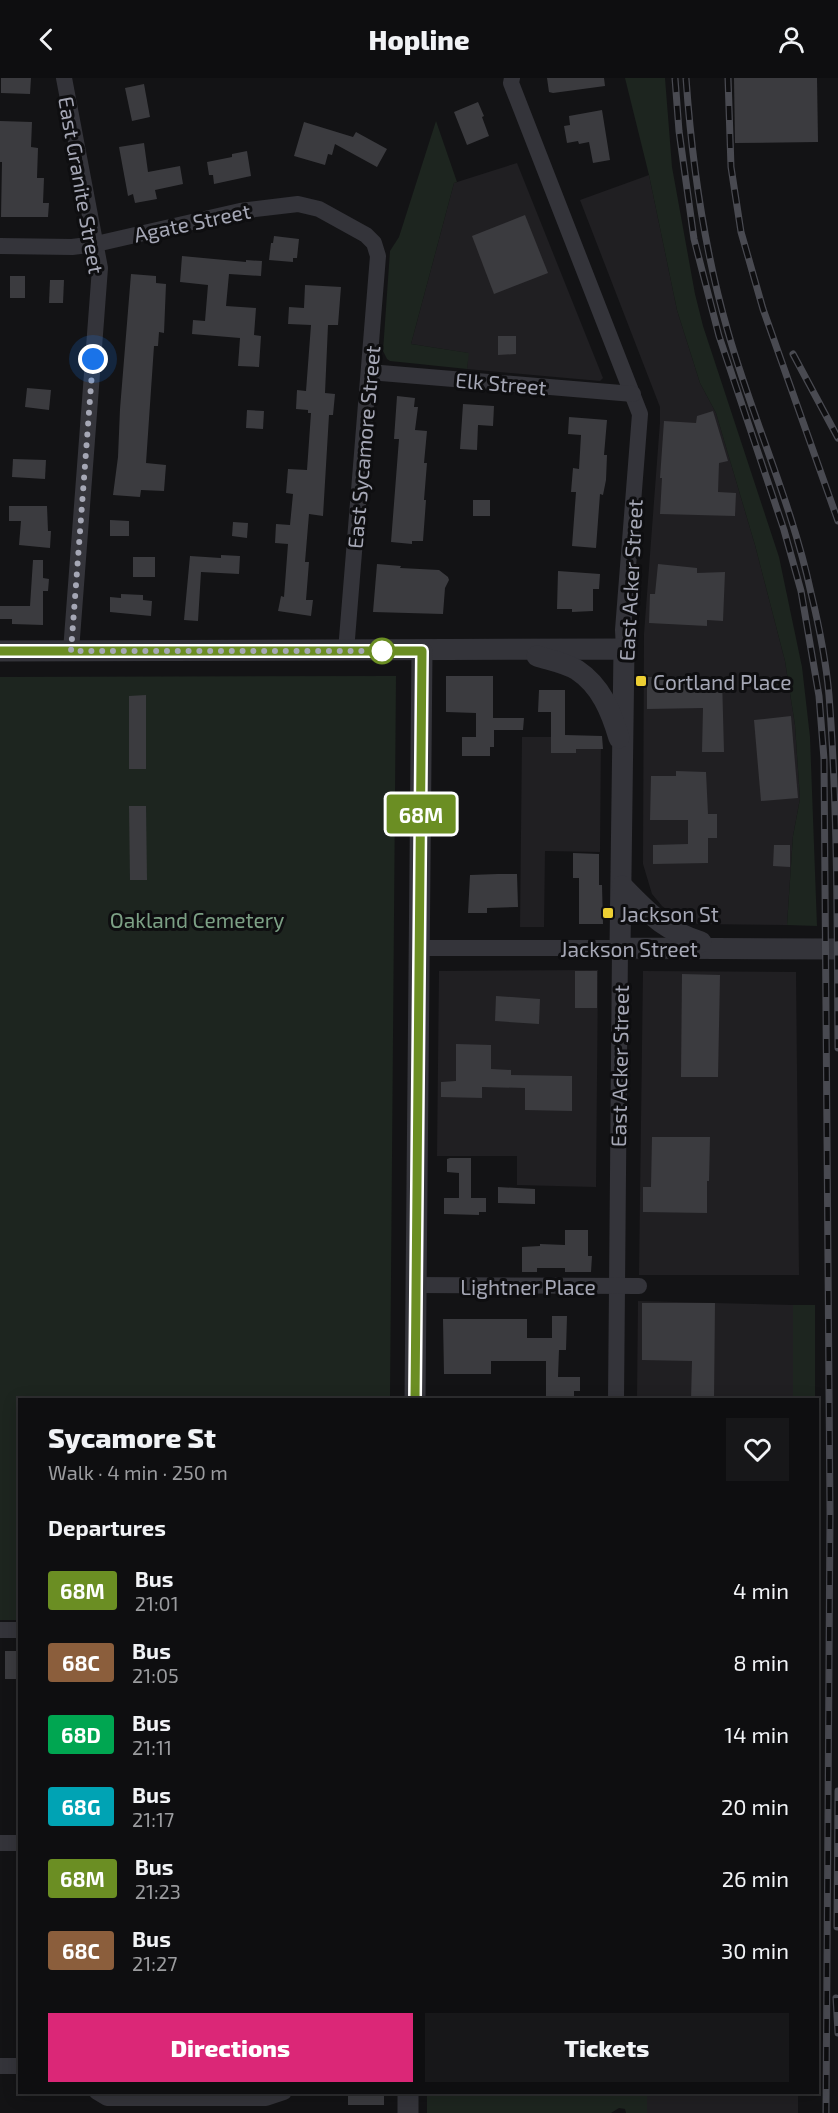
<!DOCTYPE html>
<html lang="en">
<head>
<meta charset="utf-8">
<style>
	body { margin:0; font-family:"Exo 2",sans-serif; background:#171719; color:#f1f3f6; height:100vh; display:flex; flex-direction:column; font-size:22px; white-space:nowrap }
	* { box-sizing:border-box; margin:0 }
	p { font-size:20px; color:#9b9c9f }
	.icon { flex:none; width:33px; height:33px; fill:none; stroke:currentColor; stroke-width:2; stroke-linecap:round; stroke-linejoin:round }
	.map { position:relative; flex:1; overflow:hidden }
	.panel { position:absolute; left:18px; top:1320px; width:801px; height:696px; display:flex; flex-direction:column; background:#0e0e10; border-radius:0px; box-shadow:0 3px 15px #0003,0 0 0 2px #2e2e30 }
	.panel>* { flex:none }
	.badge { padding:0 12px; border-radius:4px; font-size:21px; line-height:39px }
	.you { position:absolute; width:30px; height:30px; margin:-15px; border:4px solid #fff; border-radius:50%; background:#1a73e8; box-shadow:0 0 0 9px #1a73e833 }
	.map>.badge { position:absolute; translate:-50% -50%; box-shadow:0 0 0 3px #fff }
	h2 { padding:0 30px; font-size:22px; line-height:54px }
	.round { display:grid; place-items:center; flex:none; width:63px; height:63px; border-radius:0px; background:#171719 }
	.overview { display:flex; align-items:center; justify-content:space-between; height:102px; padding:0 30px }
	h1 { font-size:28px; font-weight:800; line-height:45px }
	.action { display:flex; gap:12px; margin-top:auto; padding:12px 30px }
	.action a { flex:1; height:69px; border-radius:0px; background:#db2777; color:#fff; font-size:24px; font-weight:800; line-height:69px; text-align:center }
	.action a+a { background:#171719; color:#f1f3f6 }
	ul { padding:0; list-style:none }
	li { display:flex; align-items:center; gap:18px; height:72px; padding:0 30px }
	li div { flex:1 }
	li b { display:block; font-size:22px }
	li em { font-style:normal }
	li .badge { min-width:66px; font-weight:700; text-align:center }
	header { display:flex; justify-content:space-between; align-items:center; height:78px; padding:0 30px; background:#0e0e10; font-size:27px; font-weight:800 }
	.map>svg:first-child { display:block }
	.built { fill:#201f22 }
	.green { fill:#1d251f }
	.building { fill:#3b3b3f }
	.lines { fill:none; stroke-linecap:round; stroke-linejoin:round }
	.minor { stroke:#34343a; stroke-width:16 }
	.tertiary { stroke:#34343a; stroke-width:21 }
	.rail-casing { stroke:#494a51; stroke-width:7 }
	.rail { stroke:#0e0e10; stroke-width:4.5; stroke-dasharray:14; stroke-linecap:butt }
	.line-casing { stroke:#fff; stroke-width:14 }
	.line { stroke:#6b8e23; stroke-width:9 }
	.walk { stroke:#a5a7b5; stroke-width:6; stroke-dasharray:0 10.8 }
	.stop-dot { fill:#fff; stroke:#6b8e23; stroke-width:3 }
	.poi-dot { fill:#edcf33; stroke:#0e0e10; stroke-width:2 }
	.labels { text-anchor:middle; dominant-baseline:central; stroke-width:6; stroke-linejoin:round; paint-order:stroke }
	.street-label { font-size:21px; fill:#a5a7b5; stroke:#0e0e10 }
	.poi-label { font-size:21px; fill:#a5a7b5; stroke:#0e0e10; text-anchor:start }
	.park-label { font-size:21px; fill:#7ca085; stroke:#0e0e10 }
</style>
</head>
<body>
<header><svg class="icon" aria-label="back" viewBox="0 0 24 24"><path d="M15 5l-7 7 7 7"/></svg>Hopline<svg class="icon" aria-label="person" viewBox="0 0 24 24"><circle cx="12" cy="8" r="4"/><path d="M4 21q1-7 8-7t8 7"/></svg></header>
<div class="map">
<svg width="838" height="2035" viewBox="0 0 838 2035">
	<rect width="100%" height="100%" fill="#131315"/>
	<g class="built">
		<path d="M517,85L603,300L600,303L467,291L468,275L411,266L454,105Z"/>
		<path d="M649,97L677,232L700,305L716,335L755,467L785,583L795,647L800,721L793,758L787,847L698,846L688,843L674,837L662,828L652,816L643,786L644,556L660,344V329L580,122Z"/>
		<path d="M522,659H601L600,774L545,773L544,849H520Z"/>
		<path d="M598,892L596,1109L517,1107V1078H437L439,893Z"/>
		<path d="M643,893L796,894L799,1197H639Z"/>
		<path d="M638,1223L793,1227V1321L637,1322Z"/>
		<rect x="647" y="2015" width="151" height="20"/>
	</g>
	<g class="green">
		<path d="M625,0H665L672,89L695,216L703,248L779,479L802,589L810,659L817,848L787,847L793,758L800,721L795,647L785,583L755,467L716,335L700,305L677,232L649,97Z"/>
		<path d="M436,43L457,104L454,105L411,266L469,275L467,291L390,283L387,281L383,273L390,173L399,159Z"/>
		<path d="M396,598L390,1321L20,1322L19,1542H0V599Z"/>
		<rect x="793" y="1227" width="22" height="94"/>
		<path d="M427,2015H647V2035H626L625,2031L619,2030L611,2035H427Z"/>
	</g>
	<g class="building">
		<path d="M1,0H31L30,16L1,15Z"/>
		<path d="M547,0H604L605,8L553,15L549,14Z"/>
		<path d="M734,0H817L818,64L735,65Z"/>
		<path d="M144,6L150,39L132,43L125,10Z"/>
		<path d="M478,24L484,38L482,39L489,58L467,67L454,34Z"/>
		<path d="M602,32L610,82L593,85L589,64L579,66L578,63L567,65L564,48L570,47L569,38Z"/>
		<path d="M0,43L32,44L31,69L38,70L37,100H44L43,125H49L48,139H1L2,84H0Z"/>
		<path d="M304,44L353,59L356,54L387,71L377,89L335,66L332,77L328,76L325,87L294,78Z"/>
		<path d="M144,65L148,94L180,88L183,106L155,112L157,121L135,125L133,116L128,118L119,69Z"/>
		<path d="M247,73L251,98L214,106L213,97H209L207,84L232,79V76Z"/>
		<path d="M525,137L548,195L494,216L472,158Z"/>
		<path d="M274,158L299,161L297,180H293V184L269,182L271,165H273Z"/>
		<path d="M182,178L246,184V182L262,183L261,198L229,196L226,228L256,230L254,257L261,258L259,289L238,288L240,260L192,256L193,242L205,243L208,207L180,204Z"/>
		<path d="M131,196L156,198V205L166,206L164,255L159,254L158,268H154L146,385L166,387L164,413L141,412L140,419L113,417L118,379L120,331Z"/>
		<rect x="10" y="198" width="15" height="22"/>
		<path d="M50,202H64L63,225H49Z"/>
		<path d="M305,207L341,209L338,247H328L325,315L335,316L333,337H329L323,438L309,436L305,484H309L306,522H313L311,538L278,533L281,518L284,519L288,466L275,465L276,446L290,447L293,416L286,415L288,391L307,392L311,335H308V332L296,331L297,312L306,313L311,247L288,246L289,229L304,230Z"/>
		<path d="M498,258H516V276L498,277Z"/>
		<path d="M27,310L51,312L49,332L25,329Z"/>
		<path d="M397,318L415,320L414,329H418L415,352L427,353L424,385H427L424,422H426L423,463H412V466L391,464L399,361H394Z"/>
		<path d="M463,326L494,328L493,348L478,347L477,372L460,371Z"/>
		<path d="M247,332L264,333L263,351L246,350Z"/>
		<path d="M713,333L728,383L719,385L718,414L736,415L735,438L660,436L662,400H660L664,343L696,345L697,338Z"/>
		<path d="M569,339L607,342L604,377H607L606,402L603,417L600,416L596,470L572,468L576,414H571L573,390L579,391L581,357L568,356Z"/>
		<path d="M13,381L46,382L45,401L12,399Z"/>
		<rect x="473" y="422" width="17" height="16"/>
		<path d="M9,428H47L48,453H51L50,470L19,467L21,443H9Z"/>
		<path d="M110,442L129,443V458H110Z"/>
		<path d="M233,444L248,445L247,460L232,458Z"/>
		<path d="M221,477L240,478L239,496L201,494L198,543L184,542L190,478L221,480Z"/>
		<rect x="133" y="479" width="22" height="20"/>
		<path d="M33,482H43V500L49,501L48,513H43V547L12,546V541H0V528H30Z"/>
		<path d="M377,486L401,488L400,490L439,492L448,499L449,502L445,510L443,536L373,534Z"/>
		<path d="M658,486L697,490V495L725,494L723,543L707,542V548L649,545L650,516H655Z"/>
		<path d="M558,493L600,496L599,511H593V533L572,534V531H557Z"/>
		<path d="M121,516L143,517V522L152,523L151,538L110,534V519L121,520Z"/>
		<path d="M446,598H493V640H524L523,652H494V669H490V678H462V659H476V635L446,634Z"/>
		<path d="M647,599L722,600L724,674H702L703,630L647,631Z"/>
		<path d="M539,612H565V657L602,658L603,671H576V675H551V634H538Z"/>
		<path d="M146,617V691H129V618Z"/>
		<path d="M791,638L798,720L761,723L754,642Z"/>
		<path d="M676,693L706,694L708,736H717V760H708V785L653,786V767L688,766V742H650L651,698H676Z"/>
		<path d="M129,728H146L147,802H130Z"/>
		<path d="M774,767H790V789L773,788Z"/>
		<path d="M573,775L599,776V807H602L603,846H579V800H573Z"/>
		<path d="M498,796H517L518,829L487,830V835H468L470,797Z"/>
		<rect x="575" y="893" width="22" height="37"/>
		<path d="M682,896L720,897L718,999H681Z"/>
		<path d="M496,918L540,921L539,946L495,943Z"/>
		<path d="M456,966L491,967V991L511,992V997L572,998V1033L525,1032V1010L482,1009V1020L441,1019V1004L456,1003Z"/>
		<path d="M652,1059H710L709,1103H707V1135L643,1134V1109H651Z"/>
		<path d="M450,1080H471V1120H486V1134H479V1137L444,1136V1120H459V1095L447,1094V1081Z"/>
		<path d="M498,1109L535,1111V1126L498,1125Z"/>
		<path d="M565,1152H588V1178H592L591,1194H565V1190H537V1194H522V1169L540,1168V1166L565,1167Z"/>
		<path d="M642,1225H715L714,1322H691L692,1283L642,1282Z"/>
		<path d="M552,1238H567L566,1272H559L558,1299H580V1313H574V1322H546V1283H491V1296H444L443,1241H527V1260H552Z"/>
		<path d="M5,1573H18L19,1601H5Z"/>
		<rect x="348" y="2014" width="36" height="13"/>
	</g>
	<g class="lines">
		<g class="minor">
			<path d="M64,0L100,190L71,573"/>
			<path d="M512,0L511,5L640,336L623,552L624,571"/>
			<path d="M0,168L72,169L96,166L240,133L298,126L319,131L366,157L374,165L378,178L346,573"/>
			<path d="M369,294L633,316"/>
			<path d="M419,870H620L616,1322"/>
			<path d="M416,1207L639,1208"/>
			<path d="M0,1552H20"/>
			<path d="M0,1765H20"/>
			<path d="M0,1988H20"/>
			<path d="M97,2014L107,2020H266L284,2014"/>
		</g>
		<g class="tertiary">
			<path d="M0,573L624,571L620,870L838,871"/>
			<path d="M537,578C549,582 566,585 577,592C601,608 611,633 619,660"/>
			<path d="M622,808C650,836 662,851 701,864"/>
			<path d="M415,1322L422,573"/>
			<path d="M408,2035V2014"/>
		</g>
		<defs>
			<g id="rail">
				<path d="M675,0L679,53L694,161L719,258L784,452L801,513L819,618L824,681L830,1436L826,2035"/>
				<path d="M686,0C692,86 704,171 728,254C753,342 792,426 811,515C819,548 826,583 829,617C838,734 837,853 838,970"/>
				<path d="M728,0L731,89L741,154L763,231L838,443"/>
				<path d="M793,276L838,360"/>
				<path d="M837,1849L838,1713"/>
				<path d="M836,1920L838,1955"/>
			</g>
		</defs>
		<use href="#rail" class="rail-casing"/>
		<use href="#rail" class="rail"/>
	</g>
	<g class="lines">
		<defs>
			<path id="line" d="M0,573H422L415,1322"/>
		</defs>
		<use href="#line" class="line-casing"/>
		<use href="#line" class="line"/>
		<path class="walk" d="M93,281L71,573H384H382"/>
	</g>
	<circle class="stop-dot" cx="382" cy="573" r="12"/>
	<g class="poi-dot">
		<rect x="635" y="597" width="12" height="12" rx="3"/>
		<rect x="602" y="829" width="12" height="12" rx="3"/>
	</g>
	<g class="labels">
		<g class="street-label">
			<text transform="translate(82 107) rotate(80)">East Granite Street</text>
			<text transform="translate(192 144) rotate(-12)">Agate Street</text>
			<text transform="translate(501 305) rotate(5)">Elk Street</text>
			<text transform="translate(363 369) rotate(-85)">East Sycamore Street</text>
			<text transform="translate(630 502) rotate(-87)">East Acker Street</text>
			<text x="629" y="870">Jackson Street</text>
			<text transform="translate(619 988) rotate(-89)">East Acker Street</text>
			<text x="528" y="1208">Lightner Place</text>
		</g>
		<g class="poi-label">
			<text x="653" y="603">Cortland Place</text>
			<text x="620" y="835">Jackson St</text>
		</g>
		<g class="park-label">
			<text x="197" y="841">Oakland Cemetery</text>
		</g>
	</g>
</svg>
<div class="you" style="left:93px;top:281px"></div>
<b class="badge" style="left:421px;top:736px;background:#6b8e23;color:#fff">68M</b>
<section class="panel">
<div class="overview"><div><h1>Sycamore St</h1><p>Walk · 4 min · 250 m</p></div><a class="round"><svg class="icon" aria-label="heart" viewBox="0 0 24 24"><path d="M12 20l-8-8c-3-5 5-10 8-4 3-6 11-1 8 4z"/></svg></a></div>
<h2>Departures</h2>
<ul>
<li><span class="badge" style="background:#6b8e23;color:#fff">68M</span><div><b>Bus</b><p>21:01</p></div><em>4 min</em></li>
<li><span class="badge" style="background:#8b5e3c;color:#fff">68C</span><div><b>Bus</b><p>21:05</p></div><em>8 min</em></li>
<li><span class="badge" style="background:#00a651;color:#fff">68D</span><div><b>Bus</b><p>21:11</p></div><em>14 min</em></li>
<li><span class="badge" style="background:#00a3b4;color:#fff">68G</span><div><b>Bus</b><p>21:17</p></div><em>20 min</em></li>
<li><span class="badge" style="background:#6b8e23;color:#fff">68M</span><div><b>Bus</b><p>21:23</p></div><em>26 min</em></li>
<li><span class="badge" style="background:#8b5e3c;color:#fff">68C</span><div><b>Bus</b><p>21:27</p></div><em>30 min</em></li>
</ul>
<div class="action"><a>Directions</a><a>Tickets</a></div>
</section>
</div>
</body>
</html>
